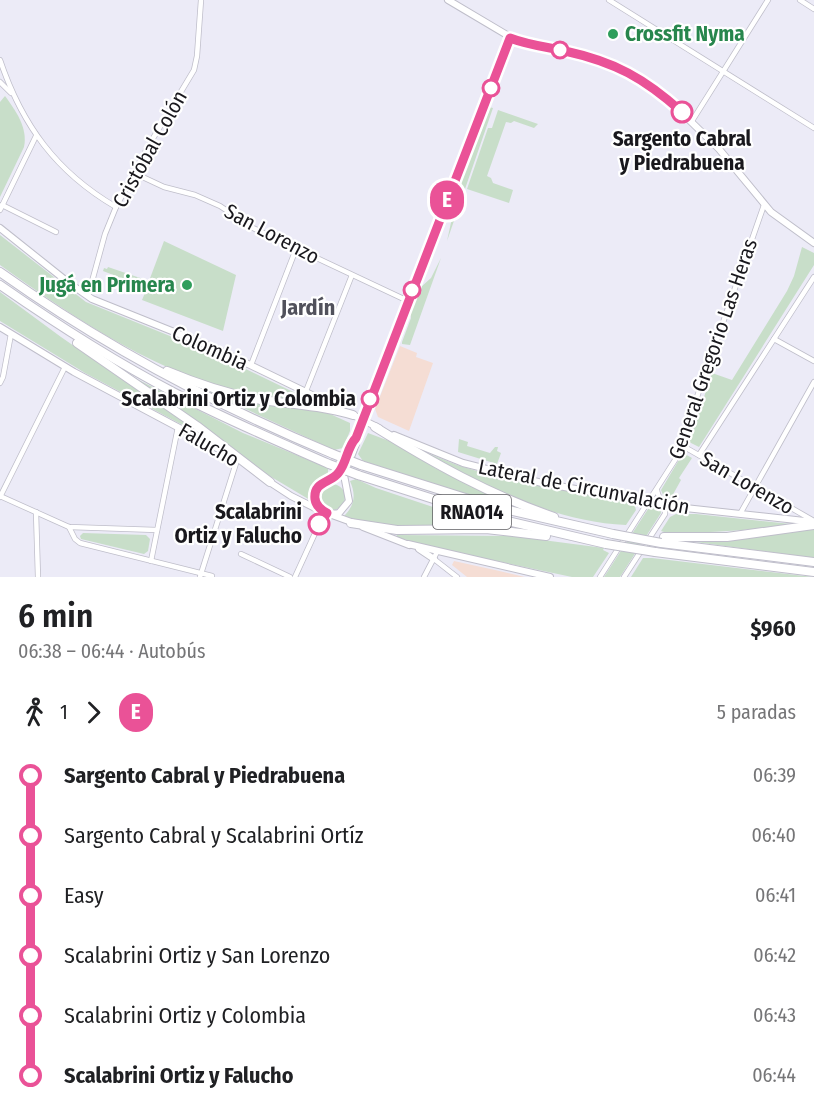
<!DOCTYPE html>
<html lang="es">
<head>
<meta charset="utf-8">
<style>
	body { margin:0; font-family:"Fira Sans Condensed",sans-serif; background:#f6f6f6; color:#202124; height:100vh; display:flex; flex-direction:column; font-size:22px; white-space:nowrap }
	* { box-sizing:border-box; margin:0 }
	p { font-size:20px; color:#757577 }
	.icon { flex:none; width:33px; height:33px; fill:none; stroke:currentColor; stroke-width:2; stroke-linecap:round; stroke-linejoin:round }
	.map { position:relative; height:577px; overflow:hidden }
	.drawer { display:flex; flex-direction:column; background:#fff; flex:1 }
	.drawer>* { flex:none }
	.badge { padding:0 12px; border-radius:20px; font-size:21px; line-height:39px }
	.map>.badge { position:absolute; translate:-50% -50%; box-shadow:0 0 0 3px #fff }
	.legs { display:flex; align-items:center; gap:9px; height:66px; padding:0 18px; font-size:20px }
	.legs p { margin-inline-start:auto }
	.headline { display:flex; align-items:center; justify-content:space-between; height:102px; padding:0 18px }
	h1 { font-size:33px; font-weight:600; line-height:45px }
	ul { padding:0 18px; list-style:none }
	li { display:flex; align-items:center; gap:21px; height:60px; font-size:22px }
	li i { display:grid; place-items:center; width:9px; height:100%; margin:0 8px; background:currentColor }
	li i::after { content:''; width:15px; height:15px; margin:-8px; border:4px solid; border-radius:50%; background:#fff }
	li p { margin-inline-start:auto }
	li:first-child i { background:linear-gradient(#0000 50%,currentColor 0) }
	li:last-child i { background:linear-gradient(currentColor 50%,#0000 0) }
	.map>svg:first-child { display:block }
	.commercial { fill:#f5ddd4 }
	.green { fill:#c8dec9 }
	.lines { fill:none; stroke-linecap:round; stroke-linejoin:round }
	.street-casing { stroke:#bfbeca; stroke-width:6 }
	.secondary-casing { stroke:#bfbeca; stroke-width:8 }
	.highway-casing { stroke:#bfbeca; stroke-width:10 }
	.street { stroke:#fff; stroke-width:4.5 }
	.secondary { stroke:#fff; stroke-width:6 }
	.highway { stroke:#fff; stroke-width:8 }
	.highway-bridge-casing { stroke:#bfbeca; stroke-width:10; stroke-linecap:butt }
	.highway-bridge { stroke:#fff; stroke-width:8 }
	.line-1-casing { stroke:#fff; stroke-width:14 }
	.line-1 { stroke:#ea5297; stroke-width:9 }
	.leisure-dot { fill:#2e9e5b; stroke:#fff; stroke-width:2 }
	.stop-1-dot { fill:#fff; stroke:#ea5297; stroke-width:3 }
	.labels { text-anchor:middle; dominant-baseline:central; stroke-width:4.5; stroke-linejoin:round; paint-order:stroke }
	.shield { fill:#fff; stroke:#5e5d61; stroke-width:1.5 }
	.shield-label { font-size:20px; font-weight:bold; fill:#19181d }
	.leisure-label { font-size:21px; font-weight:bold; fill:#27864d; stroke:#fff; text-anchor:start }
	.stop-label { font-size:21px; font-weight:bold; fill:#19181d; stroke:#fff; text-anchor:end }
	.street-label { font-size:21px; fill:#19181d; stroke:#fff }
	.neighbourhood-label { font-size:22px; font-weight:bold; fill:#51515b; stroke:#fff }
</style>
</head>
<body>
<div class="map">
<svg width="814" height="577" viewBox="0 0 814 577">
	<rect width="100%" height="100%" fill="#ecebf7"/>
	<g class="commercial">
		<path d="M400,346L417,353L416,357L433,363L409,431L378,417L375,409Z"/>
		<path d="M454,561L495,570L525,577H467L452,565Z"/>
	</g>
	<g class="green">
		<path d="M5,96C16,111 28,128 24,147L0,197V102Z"/>
		<path d="M489,107L493,108L447,241L452,218V207Z"/>
		<path d="M498,110L538,124L534,128L514,121L511,123L506,122L487,176L491,178L493,183L513,190L509,203L467,189L488,128H492Z"/>
		<path d="M0,235L86,302L217,355L312,401C196,401 91,330 0,265Z"/>
		<path d="M164,241L236,275L223,331L142,300L147,288L103,271L104,268L107,269L108,267L149,281Z"/>
		<path d="M802,247L814,253V265L699,447L689,442L712,373L732,380L787,291L794,276Z"/>
		<path d="M441,258L410,345L402,344V342L411,318L410,310L412,303L421,287L431,278Z"/>
		<path d="M0,292L61,337L205,437L85,373L0,321Z"/>
		<path d="M131,376L243,433L328,468V474C316,479 312,487 310,500L263,472Z"/>
		<path d="M196,386L319,409L350,423V431L343,448L334,450Z"/>
		<path d="M368,433L400,445L435,468L513,506L457,491L363,461L358,454Z"/>
		<path d="M459,439L468,442L467,446L490,453L495,447H498L497,451L501,453L497,464L458,452Z"/>
		<path d="M410,446L457,465L500,478L634,503L636,510L626,525C549,522 478,481 410,446Z"/>
		<path d="M683,453L692,458L679,478L681,480L671,498L664,497L661,490Z"/>
		<path d="M356,479L376,488L442,510L516,529C459,529 399,533 344,516C355,505 356,495 350,481Z"/>
		<circle cx="332" cy="497" r="13"/>
		<path d="M650,506L660,508L661,513L620,577H604Z"/>
		<path d="M676,514H696L791,524C748,531 710,533 667,533L661,531L670,517Z"/>
		<path d="M814,529V558L688,541H689Z"/>
		<path d="M83,533L146,535L150,539L148,551L144,554L81,539L80,536Z"/>
		<path d="M397,535L512,536L604,548L603,550L609,553L593,577H572L440,549L396,537Z"/>
		<path d="M643,558H652L813,577H631Z"/>
	</g>
	<g class="lines">
		<defs>
			<g id="street">
				<path d="M609,0L814,128"/>
				<path d="M800,0L814,9"/>
				<path d="M0,60C22,125 56,172 116,207"/>
				<path d="M0,82L11,93"/>
				<path d="M692,121L768,0"/>
				<path d="M134,173L164,187L195,195L220,206L253,228L408,301"/>
				<path d="M2,205L56,232"/>
				<path d="M0,210L36,136"/>
				<path d="M88,296L105,234L116,207L149,145L194,70L197,56L201,0"/>
				<path d="M774,339L814,361"/>
				<path d="M251,365L296,249"/>
				<path d="M0,383L3,377L11,334"/>
				<path d="M306,391L352,275"/>
				<path d="M681,445L814,521"/>
				<path d="M699,455L814,277"/>
				<path d="M0,496L69,527L157,530"/>
				<path d="M0,497L65,367"/>
				<path d="M36,512L38,577"/>
				<path d="M740,514L814,382"/>
				<path d="M69,527L75,539L80,543L212,576"/>
				<path d="M241,554L290,577"/>
				<path d="M434,559L457,577"/>
				<path d="M151,561L178,427"/>
				<path d="M200,577L237,460"/>
				<path d="M295,577L322,518L327,513"/>
				<path d="M424,577L437,552"/>
				<path d="M600,577L675,460L764,205"/>
				<path d="M624,577L665,514C666,504 658,499 657,490"/>
			</g>
			<g id="secondary">
				<path d="M448,0L517,41L600,61L629,72L641,79L677,108L719,149L771,212L814,243"/>
				<path d="M0,228L69,283L92,299L219,350L341,409"/>
				<path d="M0,327L74,372L230,455"/>
				<path d="M351,414L379,428"/>
				<path d="M394,435L463,463L542,483L676,507L814,522"/>
				<path d="M356,438V444L344,475L349,501L339,513C322,517 306,499 320,485C326,479 335,479 340,472C347,461 347,447 356,438L510,38"/>
				<path d="M268,481L291,496L319,510"/>
				<path d="M332,515L354,523"/>
				<path d="M363,527L409,545"/>
				<path d="M408,544L550,577"/>
				<path d="M419,549L434,559"/>
			</g>
			<g id="highway">
				<path d="M0,272C104,346 215,405 333,454"/>
				<path d="M0,285C56,324 114,361 175,393C225,419 277,441 329,464"/>
				<path d="M77,343L197,426L270,482"/>
				<path d="M167,371C198,384 228,394 261,400C292,404 323,406 353,415"/>
				<path d="M375,427C433,463 488,494 554,517"/>
				<path d="M361,465L491,506L613,534"/>
				<path d="M358,475L490,517L606,544"/>
				<path d="M351,523L397,530L486,529L546,536"/>
				<path d="M664,537H727L814,525"/>
				<path d="M661,543L814,562"/>
				<path d="M655,552L814,572"/>
			</g>
		</defs>
		<use href="#street" class="street-casing"/>
		<use href="#secondary" class="secondary-casing"/>
		<use href="#highway" class="highway-casing"/>
		<use href="#street" class="street"/>
		<use href="#secondary" class="secondary"/>
		<use href="#highway" class="highway"/>
		<defs>
			<g id="highway-bridge">
				<path d="M333,454L361,465"/>
				<path d="M329,464L358,475"/>
				<path d="M613,534L661,543"/>
				<path d="M606,544L655,552"/>
			</g>
		</defs>
		<use href="#highway-bridge" class="highway-bridge-casing"/>
		<use href="#highway-bridge" class="highway-bridge"/>
	</g>
	<g class="lines">
		<defs>
			<path id="line-1" d="M319,524L327,513C321,510 316,506 315,499C313,481 332,483 339,472C347,462 347,447 356,438L510,38C528,45 547,47 565,51C615,62 644,78 682,112"/>
		</defs>
		<use href="#line-1" class="line-1-casing"/>
		<use href="#line-1" class="line-1"/>
	</g>
	<g class="leisure-dot">
		<circle cx="613" cy="34" r="6"/>
		<circle cx="187" cy="285" r="6"/>
	</g>
	<g class="stop-1-dot">
		<circle cx="560" cy="50" r="8"/>
		<circle cx="491" cy="88" r="8"/>
		<circle cx="682" cy="112" r="10"/>
		<circle cx="412" cy="290" r="8"/>
		<circle cx="370" cy="399" r="8"/>
		<circle cx="319" cy="524" r="10"/>
	</g>
	<g class="labels">
		<rect class="shield" x="433" y="495" width="78" height="34" rx="4.5"/>
		<g class="shield-label">
			<text x="472" y="512">RNA014</text>
		</g>
		<g class="leisure-label">
			<text x="625" y="34">Crossfit Nyma</text>
			<text x="175" y="285" text-anchor="end">Jugá en Primera</text>
		</g>
		<g class="stop-label">
			<text x="682" y="139" text-anchor="middle">Sargento Cabral<tspan x="682" dy="24">y Piedrabuena</tspan></text>
			<text x="356" y="399">Scalabrini Ortiz y Colombia</text>
			<text x="302" y="512">Scalabrini<tspan x="302" dy="24">Ortiz y Falucho</tspan></text>
		</g>
		<g class="street-label">
			<text transform="translate(150 149) rotate(-61)">Cristóbal Colón</text>
			<text transform="translate(272 234) rotate(28)">San Lorenzo</text>
			<text transform="translate(210 348) rotate(24)">Colombia</text>
			<text transform="translate(713 349) rotate(-71)">General Gregorio Las Heras</text>
			<text transform="translate(209 445) rotate(30)">Falucho</text>
			<text transform="translate(747 483) rotate(30)">San Lorenzo</text>
			<text transform="translate(584 487) rotate(11)">Lateral de Circunvalación</text>
		</g>
		<g class="neighbourhood-label">
			<text x="308" y="307">Jardín</text>
		</g>
	</g>
</svg>
<b class="badge" style="left:447px;top:200px;background:#ea5297;color:#fff">E</b>
</div>
<section class="drawer">
<div class="headline"><div><h1>6 min</h1><p>06:38 – 06:44 · Autobús</p></div><b>$960</b></div>
<div class="legs"><svg class="icon" aria-label="walk" viewBox="0 0 24 24"><circle cx="13" cy="4" r="2"/><path d="M13 8l-2 6 4 7M11 14l-3 7M7 12l3-4h3l4 4"/></svg>1<svg class="icon" aria-label="forward" viewBox="0 0 24 24"><path d="M9 5l7 7-7 7"/></svg><b class="badge" style="background:#ea5297;color:#fff">E</b><p>5 paradas</p></div>
<ul>
<li><i style="color:#ea5297"></i><b>Sargento Cabral y Piedrabuena</b><p>06:39</p></li>
<li><i style="color:#ea5297"></i><span>Sargento Cabral y Scalabrini Ortíz</span><p>06:40</p></li>
<li><i style="color:#ea5297"></i><span>Easy</span><p>06:41</p></li>
<li><i style="color:#ea5297"></i><span>Scalabrini Ortiz y San Lorenzo</span><p>06:42</p></li>
<li><i style="color:#ea5297"></i><span>Scalabrini Ortiz y Colombia</span><p>06:43</p></li>
<li><i style="color:#ea5297"></i><b>Scalabrini Ortiz y Falucho</b><p>06:44</p></li>
</ul>
</section>
</body>
</html>
